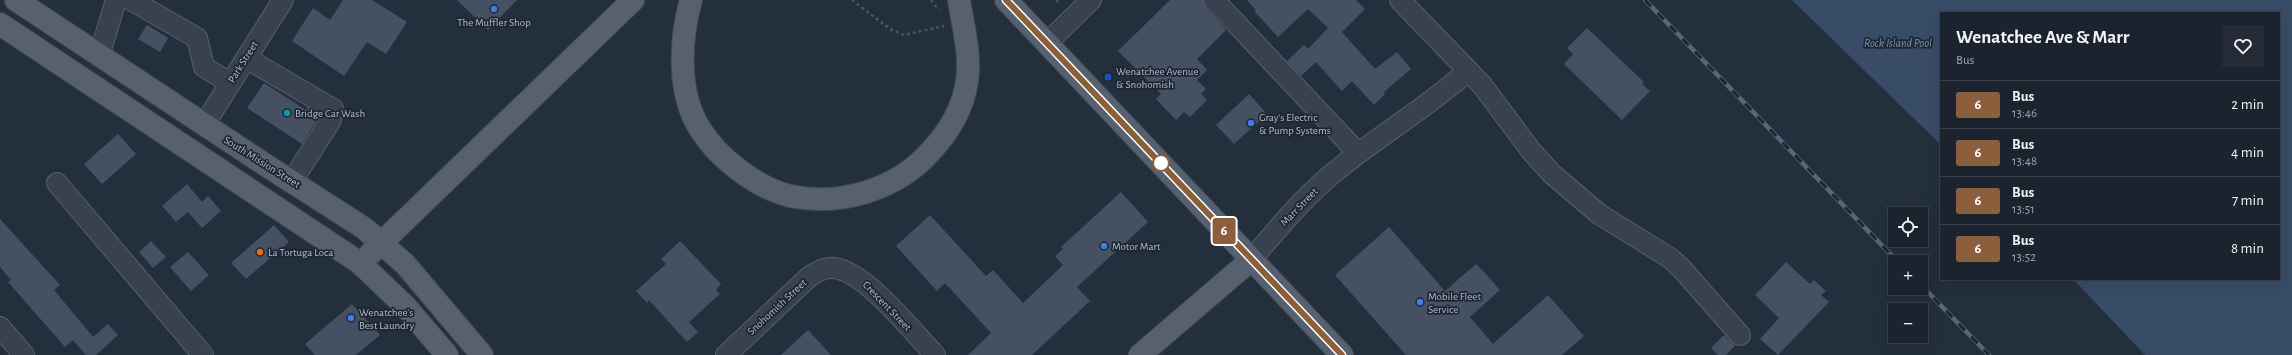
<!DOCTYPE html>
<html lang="en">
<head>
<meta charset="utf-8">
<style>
	body { margin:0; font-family:"Alegreya Sans",sans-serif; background:#242b36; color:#f1f3f6; height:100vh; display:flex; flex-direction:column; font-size:15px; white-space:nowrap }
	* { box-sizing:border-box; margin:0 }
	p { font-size:13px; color:#a0a4aa }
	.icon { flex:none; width:22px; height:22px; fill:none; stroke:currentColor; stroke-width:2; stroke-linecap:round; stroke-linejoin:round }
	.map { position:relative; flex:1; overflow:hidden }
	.drawer { position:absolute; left:1940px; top:12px; width:340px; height:268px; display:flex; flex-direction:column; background:#1b232e; border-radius:0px; box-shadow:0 4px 16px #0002,0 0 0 1px #39404a }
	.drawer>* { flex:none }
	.badge { padding:0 8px; border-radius:3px; font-size:14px; line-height:26px }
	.fabs { position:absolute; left:1888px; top:207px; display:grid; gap:8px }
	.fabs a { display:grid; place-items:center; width:40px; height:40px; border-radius:0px; background:#1b232e; box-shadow:0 4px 16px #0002,0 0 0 1px #39404a; font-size:20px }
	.map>.badge { position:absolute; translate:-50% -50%; box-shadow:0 0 0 2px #fff }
	.round { display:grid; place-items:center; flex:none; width:42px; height:42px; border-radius:0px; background:#242b36 }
	.summary { display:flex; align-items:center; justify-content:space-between; height:68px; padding:0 16px }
	h1 { font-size:19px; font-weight:700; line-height:30px }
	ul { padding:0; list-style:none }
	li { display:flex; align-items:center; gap:12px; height:48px; padding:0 16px; border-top:1px solid #39404a }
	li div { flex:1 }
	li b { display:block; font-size:15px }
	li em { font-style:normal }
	li .badge { min-width:44px; font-weight:700; text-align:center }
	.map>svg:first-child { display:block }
	.water { fill:#394c67 }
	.building { fill:#455162 }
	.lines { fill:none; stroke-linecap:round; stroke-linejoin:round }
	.minor-casing { stroke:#565f6c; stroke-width:22 }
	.major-casing { stroke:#414a57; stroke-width:24 }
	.path { stroke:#44595c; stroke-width:2.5; stroke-dasharray:3 3; stroke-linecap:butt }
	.minor { stroke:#38414e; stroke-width:20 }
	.major { stroke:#56606e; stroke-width:22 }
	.rail-casing { stroke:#5a6575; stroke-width:4.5 }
	.rail { stroke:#1d2633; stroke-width:3; stroke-dasharray:9; stroke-linecap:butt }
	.line-casing { stroke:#fff; stroke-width:9 }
	.line { stroke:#8b5e3c; stroke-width:6 }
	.shop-dot { fill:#3f7fe0; stroke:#1d2633; stroke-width:1.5 }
	.transit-dot { fill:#1a4fb4; stroke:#1d2633; stroke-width:1.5 }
	.culture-dot { fill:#0f9aa8; stroke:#1d2633; stroke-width:1.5 }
	.stop-dot { fill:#fff; stroke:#8b5e3c; stroke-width:2 }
	.food-dot { fill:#e8710a; stroke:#1d2633; stroke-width:1.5 }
	.labels { text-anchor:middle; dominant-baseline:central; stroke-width:3.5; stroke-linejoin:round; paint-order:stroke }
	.poi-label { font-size:11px; fill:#b4bcc9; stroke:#1d2633; text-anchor:start }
	.street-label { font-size:11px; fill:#b4bcc9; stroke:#1d2633 }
	.water-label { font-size:12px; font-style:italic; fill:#7c92b1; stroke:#1d2633 }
</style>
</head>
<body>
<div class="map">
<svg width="2292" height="355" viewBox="0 0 2292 355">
	<rect width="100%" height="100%" fill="#242f3e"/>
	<path class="water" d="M1792,0H2292V355H2145L2073,279H2279V13H1941V145Z"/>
	<g class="building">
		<path d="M343,0H372L407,22L386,54L367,42L344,76L292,41L313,8L330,20Z"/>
		<path d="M457,0H517L488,30Z"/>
		<path d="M1170,0H1203L1206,8L1226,30L1197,59L1207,70L1197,80L1206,89L1201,94L1207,100L1190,117L1184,112L1176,120L1156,99L1161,94L1118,51Z"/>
		<path d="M1247,0H1356L1365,9L1342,32L1375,69L1397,52L1411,69L1384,92L1385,94L1374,105L1352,81L1342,91L1316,62L1301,76L1287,61L1304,45L1308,49L1328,28L1308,9L1278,37L1254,11L1256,10Z"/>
		<path d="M147,25L168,38L160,52L138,39Z"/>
		<path d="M1587,28L1644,82L1642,84L1650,91L1622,120L1564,64L1573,54L1567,48Z"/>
		<path d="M264,83L306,110L308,107L320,115L302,144L247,108Z"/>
		<path d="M1249,94L1267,114L1234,144L1216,125Z"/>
		<path d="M118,134L136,154L102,184L84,164Z"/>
		<path d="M187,184L202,202L208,196L221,211L202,228L188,212L176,222L162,206Z"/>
		<path d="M1121,192L1148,222L1077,287L1090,301L1032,355H968L991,333L945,283L937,291L896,246L930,215L986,276L993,270L1023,303L1063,265L1055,256L1063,249L1061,247Z"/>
		<path d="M0,219L60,285L54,290L93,337L108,324L118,335L96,355H86L73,340L65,347L8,282L11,280L0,267Z"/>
		<path d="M274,225L289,242L246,279L231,263Z"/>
		<path d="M1389,227L1445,291L1476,264L1485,273L1500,290L1470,317L1493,344L1548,295L1584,336L1562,355H1406L1335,275Z"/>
		<path d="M151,241L166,257L153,268L139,252Z"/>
		<path d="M680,241L721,284L716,290L720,294L689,322L698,332L687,342L649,300L647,303L636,291L666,264L661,259Z"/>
		<path d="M188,252L209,275L191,291L170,267Z"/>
		<path d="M1786,262L1810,284L1814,280L1826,291L1821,295L1829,302L1778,355L1760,339L1779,318L1755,295Z"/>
		<path d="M352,304L380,335L356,355H315L305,344Z"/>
		<path d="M808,330L831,355H781Z"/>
		<path d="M1724,335L1735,346L1726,355H1718L1711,348Z"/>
	</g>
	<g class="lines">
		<defs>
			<g id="minor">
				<path d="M131,0L197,38L204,67L230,83"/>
				<path d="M1214,0L1358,153"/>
				<path d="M1400,0L1482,85L1532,152L1552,174L1599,214L1670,258L1681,268L1740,335"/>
				<path d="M1048,42L1091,0"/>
				<path d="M99,56L116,0"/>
				<path d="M246,58L333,109L331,120L292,181"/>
				<path d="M204,125L283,0"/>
				<path d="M57,183L203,355"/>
				<path d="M1251,260C1279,227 1308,192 1342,166C1383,133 1429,106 1468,71"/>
				<path d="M0,327L24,355"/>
				<path d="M726,355L809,277C817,272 824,267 834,268C865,271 913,332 935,355"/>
			</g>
			<g id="major">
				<path d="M16,0L264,164L364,228L405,264L482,355"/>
				<path d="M691,0C680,39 677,93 700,129C718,158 757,188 790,196C840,207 897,189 930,152C949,132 963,109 967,81C971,55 963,26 959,0"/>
				<path d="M1006,0L1342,355"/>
				<path d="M0,24L360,263L406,307L447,355"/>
				<path d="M371,253L633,0"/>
				<path d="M1140,355L1251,260"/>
			</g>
		</defs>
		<use href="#minor" class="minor-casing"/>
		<use href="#major" class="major-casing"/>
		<g class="path">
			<path d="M852,0L890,29L904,35L944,26"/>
			<path d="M931,0L939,10"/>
			<path d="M1056,0L1058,2"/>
		</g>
		<use href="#minor" class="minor"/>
		<use href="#major" class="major"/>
		<defs>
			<g id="rail">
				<path d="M1645,0L1898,262"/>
				<path d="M1921,285L1989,355"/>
			</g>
		</defs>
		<use href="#rail" class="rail-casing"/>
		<use href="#rail" class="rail"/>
	</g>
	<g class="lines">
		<defs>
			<path id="line" d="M1006,0L1342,355"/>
		</defs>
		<use href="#line" class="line-casing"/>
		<use href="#line" class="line"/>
	</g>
	<g class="shop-dot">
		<circle cx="494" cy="9" r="4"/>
		<circle cx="1251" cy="123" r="4"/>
		<circle cx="1104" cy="246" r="4"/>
		<circle cx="1420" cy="302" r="4"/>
		<circle cx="351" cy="318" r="4"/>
	</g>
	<rect class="transit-dot" x="1104" y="73" width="8" height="8" rx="2"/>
	<circle class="culture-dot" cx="287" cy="113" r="4"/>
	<circle class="stop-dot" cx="1161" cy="163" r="8"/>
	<circle class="food-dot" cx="260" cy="252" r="4"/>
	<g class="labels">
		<g class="poi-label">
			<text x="494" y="22" text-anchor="middle">The Muffler Shop</text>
			<text x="1116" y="71">Wenatchee Avenue<tspan x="1116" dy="13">&amp; Snohomish</tspan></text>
			<text x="295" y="113">Bridge Car Wash</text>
			<text x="1259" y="117">Gray's Electric<tspan x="1259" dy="13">&amp; Pump Systems</tspan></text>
			<text x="1112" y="246">Motor Mart</text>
			<text x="268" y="252">La Tortuga Loca</text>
			<text x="1428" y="296">Mobile Fleet<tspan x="1428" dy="13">Service</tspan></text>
			<text x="359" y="312">Wenatchee's<tspan x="359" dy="13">Best Laundry</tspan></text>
		</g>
		<g class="street-label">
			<text transform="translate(243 62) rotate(-58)">Park Street</text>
			<text transform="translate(262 162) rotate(32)">South Mission Street</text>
			<text transform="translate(1299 207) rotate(-46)">Marr Street</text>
			<text transform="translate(887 306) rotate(46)">Crescent Street</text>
			<text transform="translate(777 307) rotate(-43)">Snohomish Street</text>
		</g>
		<g class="water-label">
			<text x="1898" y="43">Rock Island Pool</text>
		</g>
	</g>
</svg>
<div class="fabs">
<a><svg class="icon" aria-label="locate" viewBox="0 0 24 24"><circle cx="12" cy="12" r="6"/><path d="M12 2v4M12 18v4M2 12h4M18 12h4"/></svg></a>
<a>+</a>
<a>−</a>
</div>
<b class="badge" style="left:1224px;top:231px;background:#8b5e3c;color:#fff">6</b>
<section class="drawer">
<div class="summary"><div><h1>Wenatchee Ave &amp; Marr</h1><p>Bus</p></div><a class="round"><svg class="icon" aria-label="heart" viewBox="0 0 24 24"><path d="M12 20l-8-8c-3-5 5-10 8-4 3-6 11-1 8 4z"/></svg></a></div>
<ul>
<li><span class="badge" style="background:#8b5e3c;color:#fff">6</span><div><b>Bus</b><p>13:46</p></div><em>2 min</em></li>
<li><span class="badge" style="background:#8b5e3c;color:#fff">6</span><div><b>Bus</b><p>13:48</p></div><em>4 min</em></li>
<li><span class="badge" style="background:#8b5e3c;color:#fff">6</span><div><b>Bus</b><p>13:51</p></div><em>7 min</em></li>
<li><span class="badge" style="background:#8b5e3c;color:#fff">6</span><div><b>Bus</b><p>13:52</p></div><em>8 min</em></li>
</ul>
</section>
</div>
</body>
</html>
